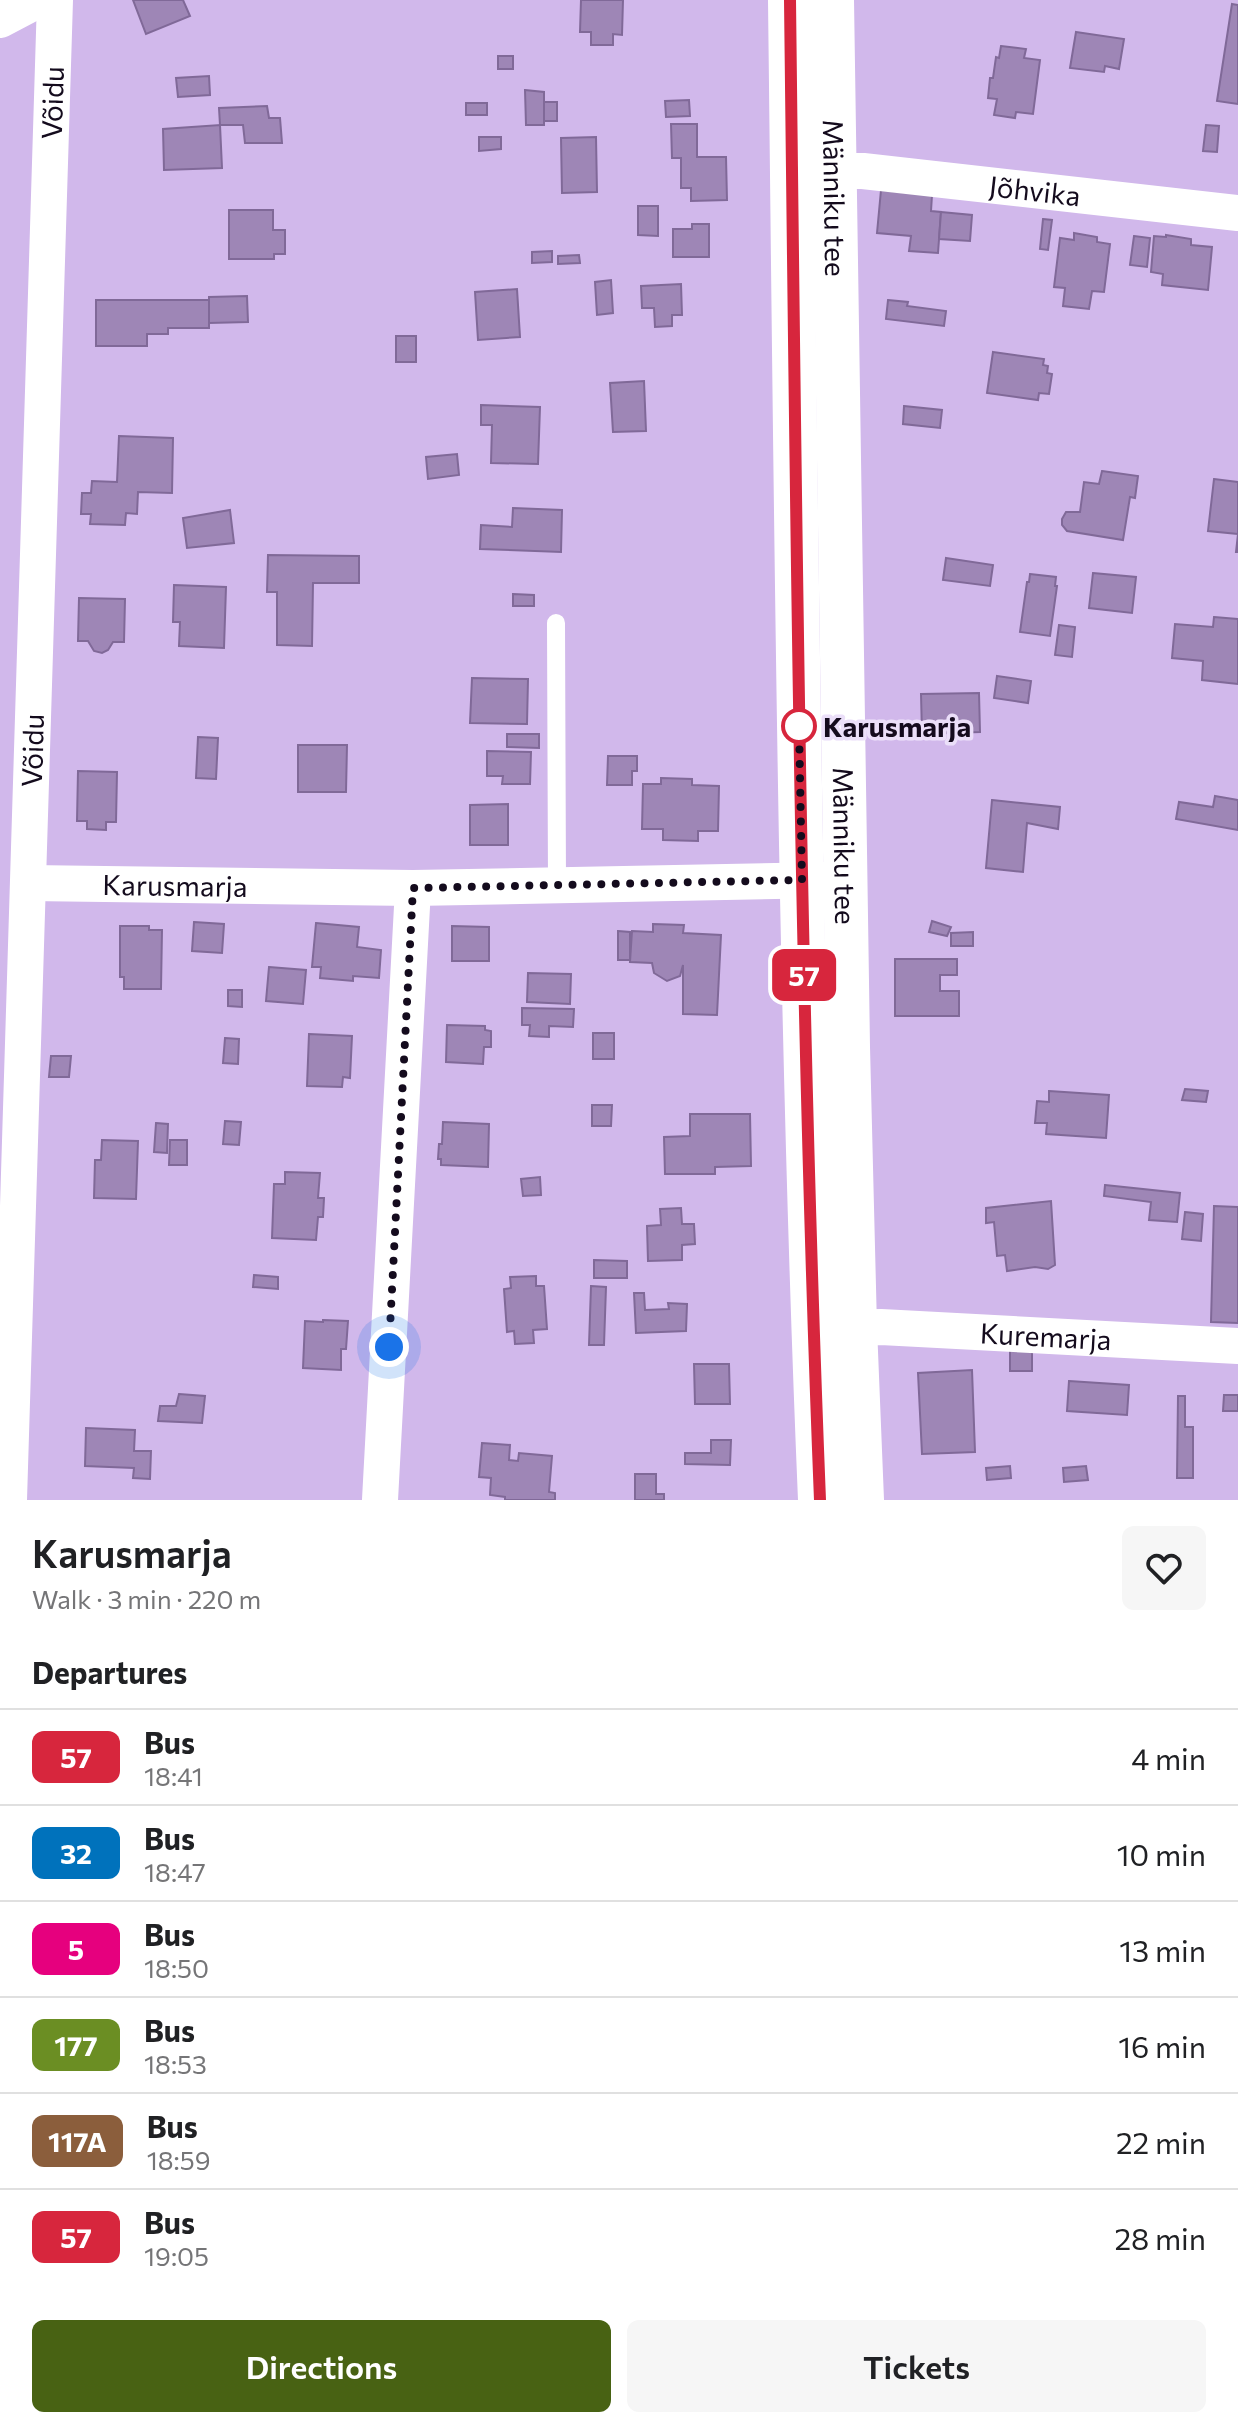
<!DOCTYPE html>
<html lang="en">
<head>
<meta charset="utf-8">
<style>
	body { margin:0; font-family:Commissioner,sans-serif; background:#f6f6f6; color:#202124; height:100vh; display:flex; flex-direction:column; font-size:30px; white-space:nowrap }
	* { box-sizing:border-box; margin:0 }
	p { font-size:26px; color:#757577 }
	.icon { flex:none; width:44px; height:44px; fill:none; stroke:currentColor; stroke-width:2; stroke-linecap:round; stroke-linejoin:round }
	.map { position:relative; height:1500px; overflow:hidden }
	.drawer { display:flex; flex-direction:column; background:#fff; flex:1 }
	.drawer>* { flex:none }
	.badge { padding:0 16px; border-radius:12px; font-size:28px; line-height:52px }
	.you { position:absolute; width:40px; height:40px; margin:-20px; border:6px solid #fff; border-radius:50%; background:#1a73e8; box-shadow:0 0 0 12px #1a73e833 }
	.map>.badge { position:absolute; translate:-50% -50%; box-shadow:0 0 0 4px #fff }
	h2 { padding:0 32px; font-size:30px; line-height:72px }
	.round { display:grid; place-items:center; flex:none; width:84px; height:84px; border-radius:12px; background:#f6f6f6 }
	.headline { display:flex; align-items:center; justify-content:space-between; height:136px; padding:0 32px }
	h1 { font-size:38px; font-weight:600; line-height:60px }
	.button { display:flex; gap:16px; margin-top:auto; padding:16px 32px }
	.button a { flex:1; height:92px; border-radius:12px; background:#486213; color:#fff; font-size:32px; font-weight:600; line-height:92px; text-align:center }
	.button a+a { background:#f6f6f6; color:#202124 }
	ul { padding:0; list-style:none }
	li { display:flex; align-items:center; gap:24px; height:96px; padding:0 32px; border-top:2px solid #e0e0e0 }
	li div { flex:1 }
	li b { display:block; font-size:30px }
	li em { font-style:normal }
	li .badge { min-width:88px; font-weight:700; text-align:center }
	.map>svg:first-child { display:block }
	.building { fill:#9e86b6; stroke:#806998; stroke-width:2 }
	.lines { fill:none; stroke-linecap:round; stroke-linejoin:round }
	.service { stroke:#fff; stroke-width:18 }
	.minor { stroke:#fff; stroke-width:36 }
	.tertiary { stroke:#fff; stroke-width:44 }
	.line-casing { stroke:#fff; stroke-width:18 }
	.line { stroke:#d7263d; stroke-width:12 }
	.walk { stroke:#140b1d; stroke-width:8; stroke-dasharray:0 14.4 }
	.stop-dot { fill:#fff; stroke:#d7263d; stroke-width:4 }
	.labels { text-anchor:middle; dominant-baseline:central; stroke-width:7; stroke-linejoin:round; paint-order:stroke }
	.street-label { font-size:28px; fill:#140b1d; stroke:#ebdff9 }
	.stop-label { font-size:28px; font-weight:bold; fill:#140b1d; stroke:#ebdff9; text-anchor:start }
</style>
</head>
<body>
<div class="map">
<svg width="1238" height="1500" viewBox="0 0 1238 1500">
	<rect width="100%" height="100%" fill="#d1b8eb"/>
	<g class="building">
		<path d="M133,0H183L190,16L146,34Z"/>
		<path d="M581,0H623L622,35L613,34V45H591V32H580Z"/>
		<path d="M1232,4L1238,5V104L1217,101Z"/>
		<path d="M1076,32L1124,39L1119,69L1105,66L1104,72L1070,68Z"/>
		<path d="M1001,46L1026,49L1024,58L1040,60L1033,114L1016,112L1015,118L994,115L997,99L988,98L990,78H993L996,57L999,58Z"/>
		<rect x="498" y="56" width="15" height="13"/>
		<path d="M209,76L210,95L178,97L176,78Z"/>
		<path d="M525,90L544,92V125H526Z"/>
		<path d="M689,100L690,116L666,117L665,101Z"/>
		<rect x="544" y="102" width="13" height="19"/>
		<rect x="466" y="103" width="21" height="12"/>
		<path d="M267,106L269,118H280L282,143H245L243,125H220L219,108Z"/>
		<path d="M671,124H697V157H726L727,200L691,201V188H681V158H672Z"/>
		<path d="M220,125L222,168L164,170L163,129Z"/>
		<path d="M1206,125L1219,126L1217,152L1203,151Z"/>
		<path d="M479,137H501V149L479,151Z"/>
		<path d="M596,137L597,192L562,193L561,138Z"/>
		<path d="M881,190L932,195L931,211L941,212L938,253L909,251L911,236L877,233Z"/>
		<path d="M638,206H658V236L638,235Z"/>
		<path d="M229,210H273V230H285V254H274V259H229Z"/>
		<path d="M941,212L972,215L970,241L939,239Z"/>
		<path d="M1043,219L1052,220L1048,250L1040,249Z"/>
		<path d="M692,224H709V257H673V229H692Z"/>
		<path d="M1074,233L1097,237V242L1110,244L1104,292L1092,291L1089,309L1063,306L1065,288L1054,287L1060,238L1074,240Z"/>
		<path d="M1166,235L1191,239V245L1212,247L1208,290L1162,285L1163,274L1151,272L1154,236L1166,237Z"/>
		<path d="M1134,236L1150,238L1147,267L1130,265Z"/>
		<path d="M552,251V262L532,263V252Z"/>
		<path d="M579,255L580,263L558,264V256Z"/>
		<path d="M611,280L613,313L597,315L595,282Z"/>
		<path d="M681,284L682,315H672V326L655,327L654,308H642L641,286Z"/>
		<path d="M517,289L520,337L478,340L475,292Z"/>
		<path d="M247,296L248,322L209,323V297Z"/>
		<path d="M96,300H209V328H168V334H147V346H96Z"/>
		<path d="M888,300L908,302L907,306L946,311L944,326L886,319Z"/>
		<rect x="396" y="336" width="20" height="26"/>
		<path d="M993,352L1044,359L1043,365L1048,366L1047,373L1052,374L1049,394L1039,393L1038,400L987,393Z"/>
		<path d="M644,381L646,431L613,432L610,383Z"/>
		<path d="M481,405L540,407L538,464L491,463L492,425H481Z"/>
		<path d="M904,406L942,410L940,428L903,424Z"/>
		<path d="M119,436L173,438L172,493L138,492L137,514L126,513L125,525L90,524L91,514H81L82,493H91L92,481L117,482Z"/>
		<path d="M457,454L459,475L428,479L426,457Z"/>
		<path d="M1102,471L1138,476L1135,498L1130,497L1123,540L1067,531L1062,525V519L1066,512H1080L1084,482L1099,484Z"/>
		<path d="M1214,479L1238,482V552H1236L1238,534L1208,531Z"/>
		<path d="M513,508L562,510L561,552L480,549L481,525L512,527Z"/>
		<path d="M230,510L234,543L187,548L183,518Z"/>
		<path d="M268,555L359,556V583H313L312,646L277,645V592H267Z"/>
		<path d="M946,558L993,565L990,586L943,580Z"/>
		<path d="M1093,573L1136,577L1132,613L1089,608Z"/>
		<path d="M1030,574L1056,577L1055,586H1057L1050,636L1020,632L1027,582H1029Z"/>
		<path d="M174,585L226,587L224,648L179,646L180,622H173Z"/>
		<path d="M513,594L534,595V606H513Z"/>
		<path d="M79,598L125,599L124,642H113L108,650L102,653L94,651L88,641H78Z"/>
		<path d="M1214,617L1238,619V684L1202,680L1203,661L1172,658L1175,624L1213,627Z"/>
		<path d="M1059,625L1075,627L1072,657L1055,655Z"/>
		<path d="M997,676L1031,681L1028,703L994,698Z"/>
		<path d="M472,678L528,679L527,724L470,723Z"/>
		<path d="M979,693L980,732L922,734L921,694Z"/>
		<path d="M507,734H539V748L507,747Z"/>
		<path d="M198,737L218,738L216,779L196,778Z"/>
		<path d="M298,745H347L346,792H298Z"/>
		<path d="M487,751L531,752L530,784H502L503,776H487Z"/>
		<path d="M608,756H637V771H632V785H607Z"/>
		<path d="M78,771L117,772L116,822H106V830L87,829V821H77Z"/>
		<path d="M661,778L692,779V785L719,786L718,831H698V841L663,840V829H642L643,784H661Z"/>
		<path d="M1215,796L1238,800V830L1176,819L1179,802L1213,807Z"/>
		<path d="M992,800L1060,807L1058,829L1027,823L1023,872L986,868Z"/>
		<path d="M508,804V845H470V805Z"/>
		<path d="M932,921L951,927L947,936L929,932Z"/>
		<path d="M194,922L224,924L222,953L192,951Z"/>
		<path d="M316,923L359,927L357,947L381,950L379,978L353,976V981L320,978L321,967H312Z"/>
		<path d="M653,924L684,925L683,933L721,935L717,1015L683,1014V965L680,976L667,981L654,973L652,963L630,962L632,931L653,932Z"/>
		<path d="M120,926H149V930H162L161,989H124V977H120Z"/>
		<path d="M452,926L489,927V961H452Z"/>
		<path d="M618,931L630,932V960H618Z"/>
		<path d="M973,932V946H951V933Z"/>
		<path d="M895,959H957V975H940V991H959V1016H895Z"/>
		<path d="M269,967L306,970L303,1004L266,1001Z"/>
		<path d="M528,973L571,974L570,1004L527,1002Z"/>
		<path d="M228,990H242V1007L228,1006Z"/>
		<path d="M522,1008L574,1009L573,1027L549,1026V1037L529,1036L530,1025H522Z"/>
		<path d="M447,1025L485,1026V1030L491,1031V1047H484L483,1064L446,1062Z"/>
		<rect x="593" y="1033" width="21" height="26"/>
		<path d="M309,1034L352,1036L350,1078L343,1077L342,1087L307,1086Z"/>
		<path d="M225,1038L239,1039L238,1064L223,1063Z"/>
		<path d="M51,1056H71L69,1077H49Z"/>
		<path d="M1185,1089L1208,1091L1206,1102L1182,1100Z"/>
		<path d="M1049,1091L1109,1095L1106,1138L1046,1134L1047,1123H1035L1037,1101L1049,1102Z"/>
		<path d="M592,1105H612L611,1126H592Z"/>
		<path d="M690,1114H750L751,1166L715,1167V1174H665L664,1137L690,1136Z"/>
		<path d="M225,1121L241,1122L239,1145L223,1144Z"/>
		<path d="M443,1122L489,1124L488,1167L441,1165V1159H438L439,1144H442Z"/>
		<path d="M156,1123L168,1124L167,1153L154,1152Z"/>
		<path d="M102,1140L138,1141L136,1199L94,1198L95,1160H101Z"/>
		<path d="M170,1140H187V1165H169Z"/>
		<path d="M285,1172L320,1173L318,1198H324L323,1217H318L316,1240L272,1238L274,1184H285Z"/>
		<path d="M540,1177L541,1195L523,1196L521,1179Z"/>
		<path d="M1105,1185L1180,1193L1177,1222L1149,1220L1151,1202L1104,1196Z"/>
		<path d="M1051,1201L1055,1265L1048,1269L1035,1267L1007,1271L1005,1255L997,1256L994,1222L986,1223V1208Z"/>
		<path d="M1214,1206L1238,1207V1323L1211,1322Z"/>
		<path d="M681,1208L682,1224H694L695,1244L682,1245V1260L648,1261L647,1226L661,1225L660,1209Z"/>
		<path d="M1185,1212L1203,1214L1201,1241L1182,1239Z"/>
		<path d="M594,1260L627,1261V1278H594Z"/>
		<path d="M254,1275L278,1277V1289L253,1287Z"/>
		<path d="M536,1276V1286H544L547,1329L533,1330L534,1343L515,1344L514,1331L507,1332L504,1289L511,1288L510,1277Z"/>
		<path d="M591,1286L606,1287L604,1345H589Z"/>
		<path d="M634,1293H644L645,1310L669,1309L668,1303L687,1304L686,1331L636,1333Z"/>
		<path d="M323,1320L348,1321L346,1349H341V1370L303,1368L305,1321L323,1322Z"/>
		<rect x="1010" y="1350" width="22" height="21"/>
		<path d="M694,1364H729L730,1404H695Z"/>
		<path d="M972,1370L975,1452L922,1454L918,1373Z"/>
		<path d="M1069,1381L1129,1385L1127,1415L1067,1411Z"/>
		<path d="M179,1394L205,1396L202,1423L158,1421L160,1406H176Z"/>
		<path d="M1224,1395H1238V1411H1223Z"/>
		<path d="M1178,1396H1185V1427H1193V1478H1177Z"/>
		<path d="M86,1428L135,1430L134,1451H151L150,1479L133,1478L134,1468L85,1466Z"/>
		<path d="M711,1440H731L730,1465L685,1464V1453H711Z"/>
		<path d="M482,1443L510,1445L509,1460L518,1461L519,1453L552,1456L549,1492L555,1493V1500H505V1497L490,1495L491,1478L479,1477Z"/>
		<path d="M1010,1466L1011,1478L987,1480L986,1468Z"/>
		<path d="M1086,1466L1088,1480L1064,1482L1063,1468Z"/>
		<path d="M635,1474H656V1494H664V1500H635Z"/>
	</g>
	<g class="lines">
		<path class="service" d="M556,623L557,885"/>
		<g class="minor">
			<path d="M0,20L38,0"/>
			<path id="s1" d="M810,171H863L1238,213"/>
			<path id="s2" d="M29,883L413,888L828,880"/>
			<path id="s3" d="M828,1328L881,1327L1238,1346"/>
			<path id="s4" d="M9,1500L55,0"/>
			<path d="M380,1500L413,888"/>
		</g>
		<g class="tertiary">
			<path d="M790,0C796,500 799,1000 820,1500"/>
			<path id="s5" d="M832,0L848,1047L855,1327L862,1500"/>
		</g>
	</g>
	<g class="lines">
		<defs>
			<path id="line" d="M790,0C796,500 800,1000 820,1500"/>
		</defs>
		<use href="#line" class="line-casing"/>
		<use href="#line" class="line"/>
		<path class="walk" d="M389,1347L413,888L802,880L799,726"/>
	</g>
	<circle class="stop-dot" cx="799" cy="726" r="16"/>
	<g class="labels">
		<g class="street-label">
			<text stroke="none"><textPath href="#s4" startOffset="1398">Võidu</textPath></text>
			<text stroke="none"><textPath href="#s1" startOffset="226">Jõhvika</textPath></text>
			<text stroke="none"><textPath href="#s5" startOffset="198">Männiku tee</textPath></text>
			<text stroke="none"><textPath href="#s4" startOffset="750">Võidu</textPath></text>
			<text stroke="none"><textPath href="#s5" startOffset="846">Männiku tee</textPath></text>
			<text stroke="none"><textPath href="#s2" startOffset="146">Karusmarja</textPath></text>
			<text stroke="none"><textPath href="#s3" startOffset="218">Kuremarja</textPath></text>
		</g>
		<g class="stop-label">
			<text x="823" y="726">Karusmarja</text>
		</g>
	</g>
</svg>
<div class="you" style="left:389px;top:1347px"></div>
<b class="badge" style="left:804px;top:975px;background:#d7263d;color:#fff">57</b>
</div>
<section class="drawer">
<div class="headline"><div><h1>Karusmarja</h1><p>Walk · 3 min · 220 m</p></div><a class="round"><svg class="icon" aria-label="heart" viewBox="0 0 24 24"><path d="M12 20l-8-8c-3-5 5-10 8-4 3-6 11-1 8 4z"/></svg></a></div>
<h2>Departures</h2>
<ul>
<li><span class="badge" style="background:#d7263d;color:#fff">57</span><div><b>Bus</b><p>18:41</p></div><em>4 min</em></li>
<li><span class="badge" style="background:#0072bc;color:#fff">32</span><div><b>Bus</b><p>18:47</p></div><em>10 min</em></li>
<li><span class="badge" style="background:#e6007e;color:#fff">5</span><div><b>Bus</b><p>18:50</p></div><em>13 min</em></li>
<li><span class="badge" style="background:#6b8e23;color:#fff">177</span><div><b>Bus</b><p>18:53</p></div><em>16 min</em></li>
<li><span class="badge" style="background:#8b5e3c;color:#fff">117A</span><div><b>Bus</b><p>18:59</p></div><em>22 min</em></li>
<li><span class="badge" style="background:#d7263d;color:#fff">57</span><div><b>Bus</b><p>19:05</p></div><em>28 min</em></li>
</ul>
<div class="button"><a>Directions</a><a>Tickets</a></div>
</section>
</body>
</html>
